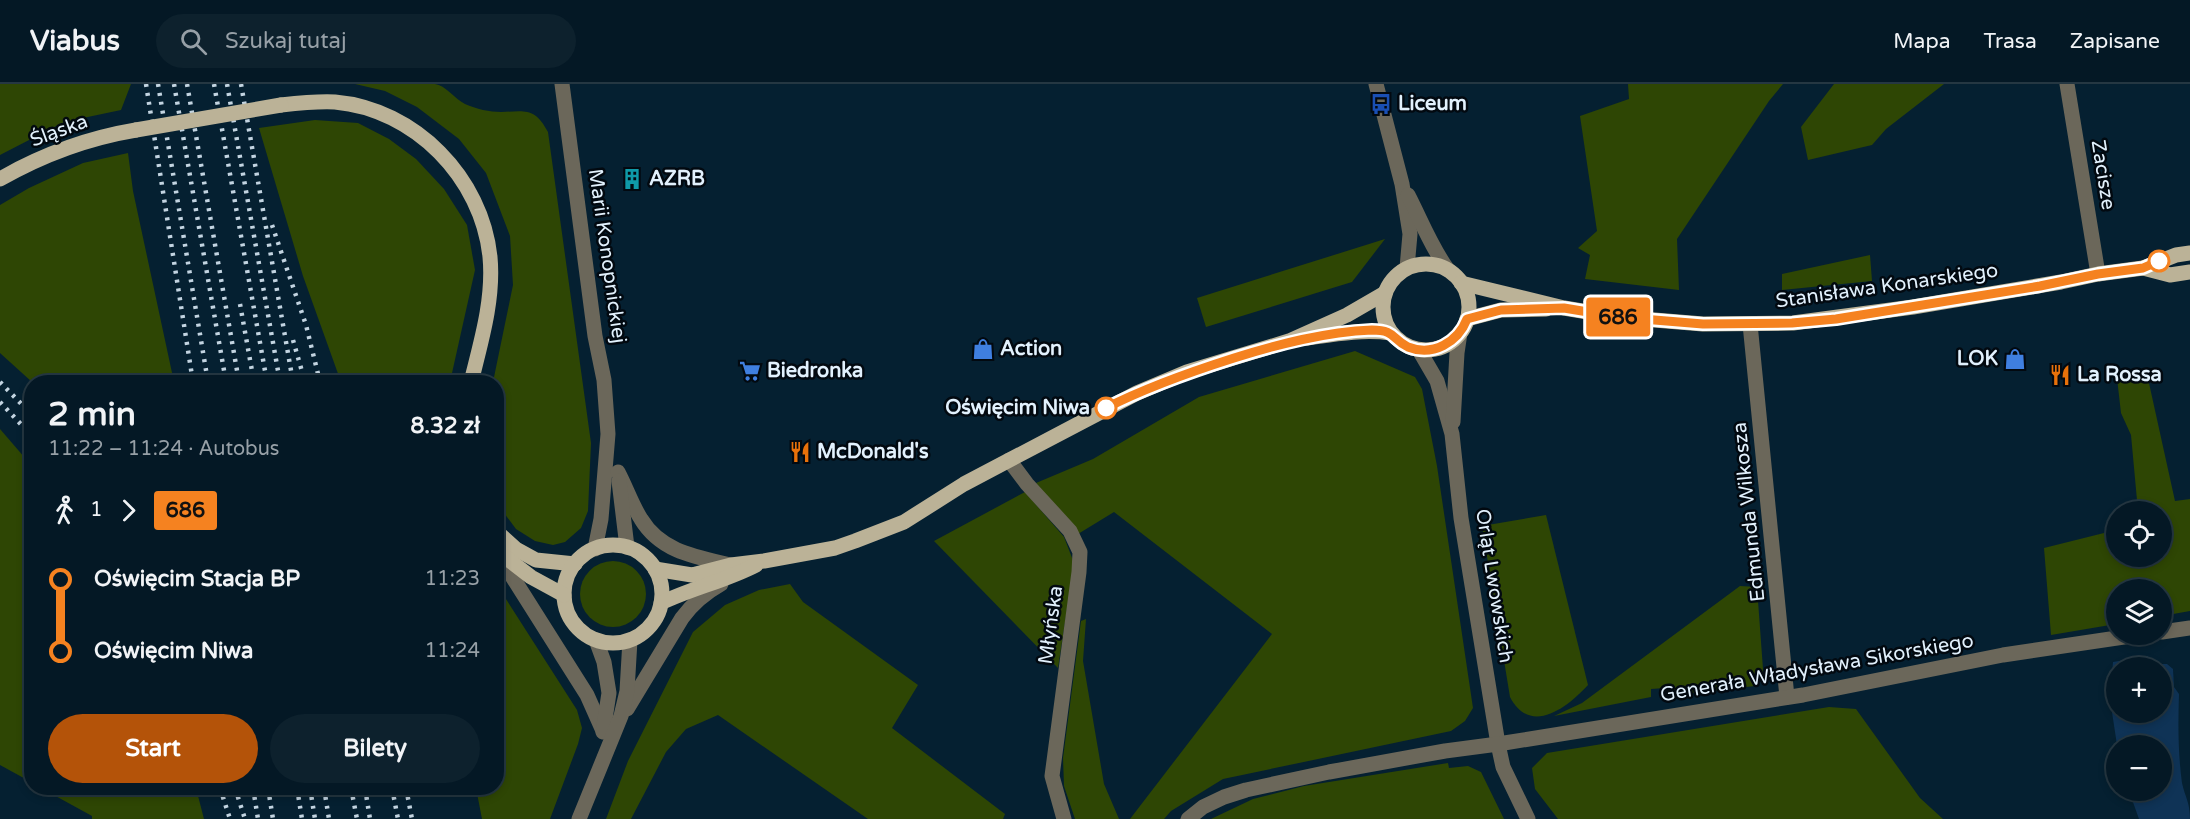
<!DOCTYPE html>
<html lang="pl">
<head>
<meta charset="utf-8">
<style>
	body { margin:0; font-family:"Varela Round",sans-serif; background:#0d212d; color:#f1f3f6; height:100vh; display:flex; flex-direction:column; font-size:22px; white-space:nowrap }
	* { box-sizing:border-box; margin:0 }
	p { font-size:20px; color:#97a0a7 }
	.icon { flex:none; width:33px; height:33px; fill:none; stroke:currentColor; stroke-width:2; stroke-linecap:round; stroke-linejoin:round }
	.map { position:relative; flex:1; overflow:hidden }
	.sheet { position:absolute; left:24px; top:291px; width:480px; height:420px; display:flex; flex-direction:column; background:#041825; border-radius:24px; box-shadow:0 3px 9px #0003,0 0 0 2px #253742 }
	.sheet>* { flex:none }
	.badge { padding:0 12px; border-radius:4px; font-size:21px; line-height:39px }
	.fabs { position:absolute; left:2106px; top:417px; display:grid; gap:12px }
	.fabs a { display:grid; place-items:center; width:66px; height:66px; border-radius:50%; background:#041825; box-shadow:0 3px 9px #0003,0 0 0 2px #253742; font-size:30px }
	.map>.badge { position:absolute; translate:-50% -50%; box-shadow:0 0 0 3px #fff }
	.legs { display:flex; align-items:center; gap:9px; height:66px; padding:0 24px; font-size:20px }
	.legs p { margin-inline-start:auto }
	.summary { display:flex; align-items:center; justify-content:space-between; height:102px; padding:0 24px }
	h1 { font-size:33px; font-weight:800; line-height:45px }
	.action { display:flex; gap:12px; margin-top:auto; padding:12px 24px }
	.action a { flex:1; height:69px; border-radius:36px; background:#b45309; color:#fff; font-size:24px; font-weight:800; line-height:69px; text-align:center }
	.action a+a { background:#0d212d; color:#f1f3f6 }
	ul { padding:0 24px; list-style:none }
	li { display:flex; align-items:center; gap:21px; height:72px; font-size:22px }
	li i { display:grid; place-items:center; width:9px; height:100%; margin:0 8px; background:currentColor }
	li i::after { content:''; width:15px; height:15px; margin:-8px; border:4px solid; border-radius:50%; background:#041825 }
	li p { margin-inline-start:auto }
	li:first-child i { background:linear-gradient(#0000 50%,currentColor 0) }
	li:last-child i { background:linear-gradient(currentColor 50%,#0000 0) }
	header { display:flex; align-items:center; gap:36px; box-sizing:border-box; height:84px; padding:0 30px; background:#041825; border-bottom:2px solid #253742 }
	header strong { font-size:28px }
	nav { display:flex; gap:33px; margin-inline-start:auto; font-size:21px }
	.search { width:420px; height:54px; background:#0d212d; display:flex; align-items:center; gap:15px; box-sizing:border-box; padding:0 21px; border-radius:33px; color:#97a0a7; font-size:22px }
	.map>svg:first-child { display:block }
	.green { fill:#2e4604 }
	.water { fill:#0f3356; fill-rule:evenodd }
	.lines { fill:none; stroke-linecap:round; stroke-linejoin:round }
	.minor { stroke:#6b675a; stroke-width:15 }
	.major { stroke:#bbb297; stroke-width:15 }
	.rail { stroke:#c3d4e1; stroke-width:4.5; stroke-dasharray:3 6; stroke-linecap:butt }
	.major-bridge { stroke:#bbb297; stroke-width:15 }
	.line-1-casing { stroke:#fff; stroke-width:14 }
	.line-1 { stroke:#f58220; stroke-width:9 }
	.stop-1-dot { fill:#fff; stroke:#f58220; stroke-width:3 }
	.labels { text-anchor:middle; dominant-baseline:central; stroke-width:5; stroke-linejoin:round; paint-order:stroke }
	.poi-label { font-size:20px; font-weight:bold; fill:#e2f1fd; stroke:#020910; text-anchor:start }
	.street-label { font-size:20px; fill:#e2f1fd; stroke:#020910 }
	.stop-label { font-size:20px; font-weight:bold; fill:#e2f1fd; stroke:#020910; text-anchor:end }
</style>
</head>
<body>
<header>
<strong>Viabus</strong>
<div class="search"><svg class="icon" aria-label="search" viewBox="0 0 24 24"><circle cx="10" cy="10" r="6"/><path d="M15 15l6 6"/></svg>Szukaj tutaj</div>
<nav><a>Mapa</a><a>Trasa</a><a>Zapisane</a></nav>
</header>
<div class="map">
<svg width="2190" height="735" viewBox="0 0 2190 735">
	<rect width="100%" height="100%" fill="#052031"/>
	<g class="green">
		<path d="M0,0H131L121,26L64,38L0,71Z"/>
		<path d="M355,0C381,0 409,0 435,0C445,1 455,15 465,20C476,25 490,28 501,28C525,27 535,23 548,48L591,359L588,427L581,444L565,458L553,461L535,457L516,445L498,421L496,298H493L513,201L510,152L486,89L459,55L417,23L385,7Z"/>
		<path d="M1628,0H1783L1769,17L1677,155L1679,206L1585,195L1590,171L1578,164L1597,147L1580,32L1629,15Z"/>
		<path d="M1834,0H1944L1886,45L1872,61L1808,76L1801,43Z"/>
		<path d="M315,36L358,39L389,55L416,75L444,105L467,141L475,186L450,298H341L303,192L259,44Z"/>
		<path d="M128,69L133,107L174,298H32L0,269V121L29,104L83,79Z"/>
		<path d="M1385,155L1352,198L1206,243L1197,214Z"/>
		<path d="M1870,171L1872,197L1782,206V190Z"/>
		<path d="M1355,267L1415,293L1422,305L1437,382L1473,624L1465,637L1451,647L1223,695L1171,727L1164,735H1130L1272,550L1114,428L1078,450L1036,399L1093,375L1199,313Z"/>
		<path d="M2147,290L2175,417L2190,415V527L2162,532V506H2116V540L2051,551L2044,464L2116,446V472H2162V428L2138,427L2131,351L2121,329L2117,294Z"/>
		<path d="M0,345L31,381V698L0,681Z"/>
		<path d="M1025,408L1064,453L1074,479L1058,584L934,457Z"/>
		<path d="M1546,431L1588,601C1567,624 1530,652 1510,613L1482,442Z"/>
		<circle cx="613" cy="510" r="33"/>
		<path d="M790,500L803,518L918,601L892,644L1005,730L1003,735H868L718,631L686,645L666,668L631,735H606L628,677L693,548L725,521L759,506Z"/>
		<path d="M497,501L577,626L582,644L578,660L550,735H482L476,704H496Z"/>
		<path d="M1740,502L1757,503L1763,585L1762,595L1755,602L1667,612L1665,604L1651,605V613L1554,632L1582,619Z"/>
		<path d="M1086,535L1083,577L1104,700L1119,735H1075L1064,702L1063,674L1081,537Z"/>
		<path d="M1829,623L1856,625L1920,714L1943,735H1558L1535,705L1532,684L1547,669Z"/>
		<path d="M1448,679L1449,684L1468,682L1481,688L1504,735H1211L1253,715L1304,702Z"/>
		<path d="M41,704H196L204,735H92V732Z"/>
	</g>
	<path class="water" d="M2148,572V580H2167L2173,585L2174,603L2179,610C2178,639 2178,670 2182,699C2185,713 2190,718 2190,735H2139L2129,707L2162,706V662L2117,661L2110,615L2113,578ZM2116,584H2162V628H2116Z"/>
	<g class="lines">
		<g class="minor">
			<path d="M562,0L595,252L604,296L608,350L601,435L595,465"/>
			<path d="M1376,0L1402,100L1410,150L1407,184"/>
			<path d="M2067,0L2098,190"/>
			<path d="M1408,111C1421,136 1431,163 1448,186"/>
			<path d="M1750,240L1787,613"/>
			<path d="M1419,266L1437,297L1452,350L1461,434L1498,660L1503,683L1528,735"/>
			<path d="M1453,338L1457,269L1460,249"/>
			<path d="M1009,376L1027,400L1070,447L1080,468L1079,488L1052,692L1064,735"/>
			<path d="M618,388C626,403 632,421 641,435C661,468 696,473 731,481"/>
			<path d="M619,397L627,463"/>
			<path d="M496,467L587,611L603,647"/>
			<path d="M2162,548L2190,544"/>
			<path d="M596,556L604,578L609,609L603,648"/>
			<path d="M627,625L682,534C693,519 705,509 721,500"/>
			<path d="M579,735L621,632L627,607L630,556"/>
			<path d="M1188,735L1203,723L1224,713L1246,706L1329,688L1445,667L1498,660L1803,611L2003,571L2144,550"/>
		</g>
		<g class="major">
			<path d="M281,21C299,19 317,17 335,18C415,25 482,94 490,173C494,215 481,258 471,298"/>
			<path d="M0,95C42,71 88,54 136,46"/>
			<circle cx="1426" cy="223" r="43"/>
			<path d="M2143,184L2170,191L2190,188"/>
			<path d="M1461,199L1564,224L1618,233L1703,240L1793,239L1913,223L2061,198L2098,190L2143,184L2176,171L2190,169"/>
			<path d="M1467,235L1501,226L1546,225"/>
			<path d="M1307,254C1335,250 1363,245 1391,249"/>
			<path d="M496,447L516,465L536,476L575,480"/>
			<circle cx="613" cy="510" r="49"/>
			<path d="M496,466L531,493L564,511"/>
			<path d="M655,485L692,491L731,481L764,477L835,464L855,457L904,438L964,400L1137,309L1187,288L1289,257L1347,231L1385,209"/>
			<path d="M661,519C692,504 725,497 756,481"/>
		</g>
		<g class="rail">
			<path d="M146,0L193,298"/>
			<path d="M158,0L208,298"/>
			<path d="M174,0L226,298"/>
			<path d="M187,0L239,298"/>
			<path d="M214,0L267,298"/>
			<path d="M227,0L280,298"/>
			<path d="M241,0L293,298"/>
			<path d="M272,141L306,241L320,298"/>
			<path d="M240,220L254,298"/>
			<path d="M293,256L305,298"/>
			<path d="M0,298L32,331"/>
			<path d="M0,318L32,352"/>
			<path d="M220,704L230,735"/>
			<path d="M235,704L245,735"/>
			<path d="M253,704L258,735"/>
			<path d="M268,704L273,735"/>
			<path d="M297,704L302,735"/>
			<path d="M310,704L315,735"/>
			<path d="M324,704L329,735"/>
			<path d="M351,704L357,735"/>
			<path d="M365,704L370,735"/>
			<path d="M392,704L398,735"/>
			<path d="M406,704L412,735"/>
		</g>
		<path class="major-bridge" d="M136,46L281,21"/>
	</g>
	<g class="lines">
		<defs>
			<path id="line-1" d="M1106,324C1147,303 1190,288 1234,274C1279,260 1325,248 1372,246C1396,246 1391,255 1408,263C1433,273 1458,258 1467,235L1501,226L1564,224L1618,233L1703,240L1792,239L1836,235L2040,202L2098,190L2143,184L2159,177"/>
		</defs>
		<use href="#line-1" class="line-1-casing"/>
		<use href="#line-1" class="line-1"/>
	</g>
	<defs>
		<symbol id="bus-bare" viewBox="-9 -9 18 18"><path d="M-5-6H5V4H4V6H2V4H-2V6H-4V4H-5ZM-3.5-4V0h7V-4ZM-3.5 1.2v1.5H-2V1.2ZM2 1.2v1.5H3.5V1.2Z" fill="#1a4fb4" stroke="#020910" stroke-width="2.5" paint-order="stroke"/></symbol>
		<symbol id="building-bare" viewBox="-9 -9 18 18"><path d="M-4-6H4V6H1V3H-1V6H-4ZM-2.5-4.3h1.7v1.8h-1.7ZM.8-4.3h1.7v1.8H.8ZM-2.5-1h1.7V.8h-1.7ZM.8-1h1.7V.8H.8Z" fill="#0f9aa8" stroke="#020910" stroke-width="2.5" paint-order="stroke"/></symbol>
		<symbol id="shop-bare" viewBox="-9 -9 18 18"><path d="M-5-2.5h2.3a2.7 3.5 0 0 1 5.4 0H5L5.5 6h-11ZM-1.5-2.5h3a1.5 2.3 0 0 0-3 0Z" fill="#3f7fe0" stroke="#020910" stroke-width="2.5" paint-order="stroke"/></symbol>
		<symbol id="supermarket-bare" viewBox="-9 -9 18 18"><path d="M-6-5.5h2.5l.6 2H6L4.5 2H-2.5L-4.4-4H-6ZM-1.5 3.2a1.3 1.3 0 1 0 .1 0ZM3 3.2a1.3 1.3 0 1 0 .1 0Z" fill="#3f7fe0" stroke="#020910" stroke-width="2.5" paint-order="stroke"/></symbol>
		<symbol id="restaurant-bare" viewBox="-9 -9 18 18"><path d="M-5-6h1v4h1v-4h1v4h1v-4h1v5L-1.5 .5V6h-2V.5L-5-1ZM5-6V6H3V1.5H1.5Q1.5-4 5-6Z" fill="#e8710a" stroke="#020910" stroke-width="2.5" paint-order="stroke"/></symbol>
	</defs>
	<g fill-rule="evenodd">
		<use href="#bus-bare" x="1366" y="5" width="30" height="30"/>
		<use href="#building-bare" x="617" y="80" width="30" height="30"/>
		<use href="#shop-bare" x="968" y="250" width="30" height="30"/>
		<use href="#shop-bare" x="2000" y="260" width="30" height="30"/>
		<use href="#supermarket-bare" x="735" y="272" width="30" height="30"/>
		<use href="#restaurant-bare" x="2045" y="276" width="30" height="30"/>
		<use href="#restaurant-bare" x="785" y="353" width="30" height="30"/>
	</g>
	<g class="stop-1-dot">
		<circle cx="2159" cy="177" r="10"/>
		<circle cx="1106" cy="324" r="10"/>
	</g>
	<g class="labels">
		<g class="poi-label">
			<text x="1398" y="20">Liceum</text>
			<text x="649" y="95">AZRB</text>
			<text x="1000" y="265">Action</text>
			<text x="1998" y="275" text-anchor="end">LOK</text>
			<text x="767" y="287">Biedronka</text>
			<text x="2077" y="291">La Rossa</text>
			<text x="817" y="368">McDonald's</text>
		</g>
		<g class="street-label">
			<text transform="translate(59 47) rotate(-20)">Śląska</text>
			<text transform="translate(2103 91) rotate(81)">Zacisze</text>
			<text transform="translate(607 172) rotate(82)">Marii Konopnickiej</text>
			<text transform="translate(1887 202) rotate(-8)">Stanisława Konarskiego</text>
			<text transform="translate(1749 428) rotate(-96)">Edmunda Wilkosza</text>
			<text transform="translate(1494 502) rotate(81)">Orląt Lwowskich</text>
			<text transform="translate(1051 541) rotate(-82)">Młyńska</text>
			<text transform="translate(1817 584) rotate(-10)">Generała Władysława Sikorskiego</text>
		</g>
		<g class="stop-label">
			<text x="1090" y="324">Oświęcim Niwa</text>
		</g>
	</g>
</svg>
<div class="fabs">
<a><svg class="icon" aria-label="locate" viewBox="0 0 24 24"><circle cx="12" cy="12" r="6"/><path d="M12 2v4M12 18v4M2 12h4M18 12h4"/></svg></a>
<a><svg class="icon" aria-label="layers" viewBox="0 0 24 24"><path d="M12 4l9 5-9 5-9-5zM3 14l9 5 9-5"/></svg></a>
<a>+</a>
<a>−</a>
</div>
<b class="badge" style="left:1618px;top:233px;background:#f58220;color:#111">686</b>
<section class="sheet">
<div class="summary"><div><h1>2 min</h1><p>11:22 – 11:24 · Autobus</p></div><b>8.32 zł</b></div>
<div class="legs"><svg class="icon" aria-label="walk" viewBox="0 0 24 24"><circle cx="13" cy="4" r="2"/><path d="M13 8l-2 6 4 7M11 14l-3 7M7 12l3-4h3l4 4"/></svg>1<svg class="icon" aria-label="forward" viewBox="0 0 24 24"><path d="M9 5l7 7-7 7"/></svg><b class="badge" style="background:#f58220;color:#111">686</b></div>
<ul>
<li><i style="color:#f58220"></i><b>Oświęcim Stacja BP</b><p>11:23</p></li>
<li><i style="color:#f58220"></i><b>Oświęcim Niwa</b><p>11:24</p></li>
</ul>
<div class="action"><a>Start</a><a>Bilety</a></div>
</section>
</div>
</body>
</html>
